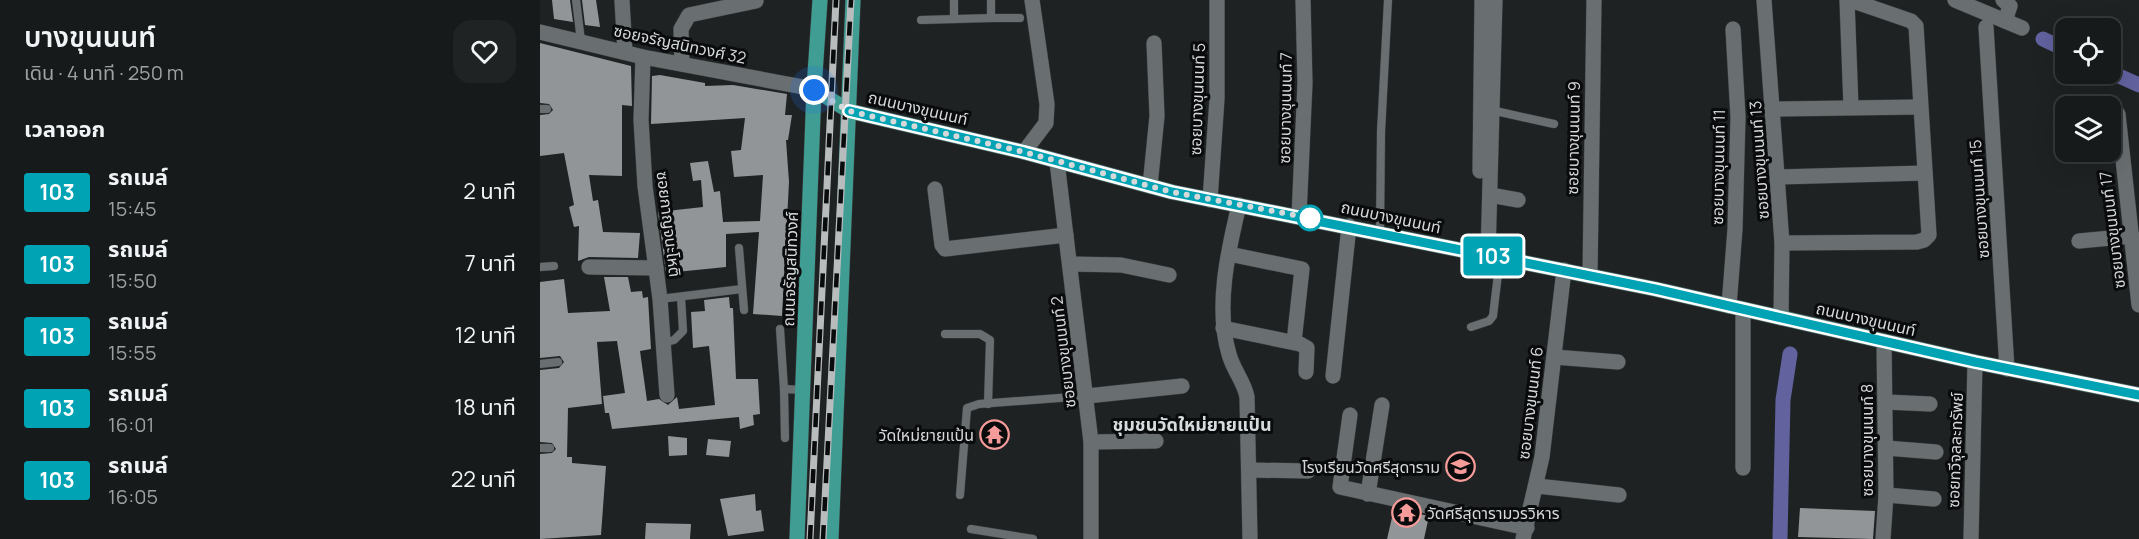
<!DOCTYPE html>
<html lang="th">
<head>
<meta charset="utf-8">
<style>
	body { margin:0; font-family:Manrope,"Noto Sans Thai",sans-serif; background:#1f2323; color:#f1f3f6; height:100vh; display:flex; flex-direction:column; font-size:22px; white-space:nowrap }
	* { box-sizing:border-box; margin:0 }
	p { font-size:20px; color:#9ea1a2 }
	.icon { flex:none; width:33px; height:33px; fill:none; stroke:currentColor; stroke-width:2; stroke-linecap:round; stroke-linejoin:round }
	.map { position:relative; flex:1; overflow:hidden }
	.panel { display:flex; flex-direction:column; background:#161a1a; width:540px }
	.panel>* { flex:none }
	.badge { padding:0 12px; border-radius:4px; font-size:21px; line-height:39px }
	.buttons { position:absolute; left:1515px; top:18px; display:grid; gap:12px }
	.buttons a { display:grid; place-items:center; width:66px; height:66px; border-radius:12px; background:#161a1a; box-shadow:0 6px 24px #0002,0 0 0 2px #353839; font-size:30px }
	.you { position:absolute; width:30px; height:30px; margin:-15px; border:4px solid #fff; border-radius:50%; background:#1a73e8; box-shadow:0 0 0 9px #1a73e833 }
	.map>.badge { position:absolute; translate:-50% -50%; box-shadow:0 0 0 3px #fff }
	h2 { padding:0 24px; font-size:22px; line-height:54px }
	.round { display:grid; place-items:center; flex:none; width:63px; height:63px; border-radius:18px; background:#1f2323 }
	.overview { display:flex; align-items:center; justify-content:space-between; height:102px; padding:0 24px }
	h1 { font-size:28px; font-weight:600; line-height:45px }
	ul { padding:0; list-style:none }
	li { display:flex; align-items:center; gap:18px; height:72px; padding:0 24px }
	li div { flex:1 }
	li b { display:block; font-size:22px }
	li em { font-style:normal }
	li .badge { min-width:66px; font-weight:700; text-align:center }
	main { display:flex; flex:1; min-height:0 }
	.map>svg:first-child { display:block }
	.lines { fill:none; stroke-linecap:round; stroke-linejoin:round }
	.canal { stroke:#61629e; stroke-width:15 }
	.building { fill:#919598 }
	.lane-casing { stroke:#393d3e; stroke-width:9 }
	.street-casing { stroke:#393d3e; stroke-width:16 }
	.secondary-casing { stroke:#393d3e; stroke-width:16 }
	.primary-casing { stroke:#393d3e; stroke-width:16 }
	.lane { stroke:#696e70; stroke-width:8 }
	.street { stroke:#696e70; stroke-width:15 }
	.secondary { stroke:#548582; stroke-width:15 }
	.primary { stroke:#409d93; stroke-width:15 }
	.rail-casing { stroke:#b9bcbd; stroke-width:7 }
	.rail { stroke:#090b0c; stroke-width:4.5; stroke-dasharray:14; stroke-linecap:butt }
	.line-casing { stroke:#fff; stroke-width:14 }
	.line { stroke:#00a3b4; stroke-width:9 }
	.walk { stroke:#d6d9da; stroke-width:6; stroke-dasharray:0 10.8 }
	.stop-dot { fill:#fff; stroke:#00a3b4; stroke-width:3 }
	.labels { text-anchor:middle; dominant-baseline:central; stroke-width:6; stroke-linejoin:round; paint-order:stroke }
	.street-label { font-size:16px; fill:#d6d9da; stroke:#090b0c }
	.poi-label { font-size:16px; fill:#d6d9da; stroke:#090b0c; text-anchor:end }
	.neighbourhood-label { font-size:18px; font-weight:bold; fill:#d6dcde; stroke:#090b0c }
</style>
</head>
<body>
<main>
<section class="panel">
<div class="overview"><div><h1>บางขุนนนท์</h1><p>เดิน · 4 นาที · 250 m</p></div><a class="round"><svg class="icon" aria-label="heart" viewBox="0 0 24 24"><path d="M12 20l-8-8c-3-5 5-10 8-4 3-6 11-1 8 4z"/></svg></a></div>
<h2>เวลาออก</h2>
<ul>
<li><span class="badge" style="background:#00a3b4;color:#fff">103</span><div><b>รถเมล์</b><p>15:45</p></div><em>2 นาที</em></li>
<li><span class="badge" style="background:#00a3b4;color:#fff">103</span><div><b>รถเมล์</b><p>15:50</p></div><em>7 นาที</em></li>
<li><span class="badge" style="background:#00a3b4;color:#fff">103</span><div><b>รถเมล์</b><p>15:55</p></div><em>12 นาที</em></li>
<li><span class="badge" style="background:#00a3b4;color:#fff">103</span><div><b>รถเมล์</b><p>16:01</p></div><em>18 นาที</em></li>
<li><span class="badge" style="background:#00a3b4;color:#fff">103</span><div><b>รถเมล์</b><p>16:05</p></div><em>22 นาที</em></li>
</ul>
</section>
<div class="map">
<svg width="1599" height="539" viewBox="0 0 1599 539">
	<rect width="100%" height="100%" fill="#1e2223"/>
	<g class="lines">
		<g class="canal">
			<path d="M1503,39L1526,50"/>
			<path d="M1570,72L1599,85"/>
			<path d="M1240,539L1243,400L1250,354"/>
		</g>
	</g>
	<g class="building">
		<path d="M12,0H30L33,22L14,19Z"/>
		<path d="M42,0H56L60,27L45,25Z"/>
		<path d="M0,43L91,66L92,106L82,105V176L49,175L53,201L58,200L63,232L100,233L98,258L49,257L38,261L39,226L34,227L29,207L34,205L24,153L0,156V115L9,114L13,110L9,104L0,103Z"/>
		<path d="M120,75L165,83V86L193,85L247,94L245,115H252L248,140H246L249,182L242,316L213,314L219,232L186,234V267L126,273L118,212L163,207L161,180L153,181L150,163L168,161L174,192L180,191L183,222L220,221L223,175L194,177L191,151L201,150L205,118L111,124L112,76Z"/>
		<path d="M64,277H88L91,292L102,291L103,298L108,297L111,349L100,351L107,401L119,399L128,405L137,397L139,409L175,405L169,346L153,348L151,312L165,311L164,300L189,297L190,308H193L196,379H218L220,414L213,415L214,425L200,429L199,417L72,429L69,413H65L63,396L85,393L77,341L57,342L62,404L28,408L27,457H32V463L66,466L61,535L0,539V454L12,453L16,449L12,443L0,442V370L19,368L24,362L20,356L0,358V282L24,279L28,313L70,311Z"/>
		<path d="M128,436L147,438V455L129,456Z"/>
		<path d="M168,439L191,441L189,457L166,455Z"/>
		<path d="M215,494L216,511L221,510L224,531L188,536L180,499Z"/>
		<path d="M1260,508L1335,511L1333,539L1258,537Z"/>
		<path d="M854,509L889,516L884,539H847Z"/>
		<path d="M106,523L151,524L150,539H105Z"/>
	</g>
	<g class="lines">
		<defs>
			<g id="lane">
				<path d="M36,0L41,41"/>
				<path d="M414,0V19"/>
				<path d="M451,18H480"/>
				<path d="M381,20L451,18V0"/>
				<path d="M0,109H7"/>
				<path d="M951,110L1014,124"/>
				<path d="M840,233L841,132L848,0"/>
				<path d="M199,248L204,310"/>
				<path d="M0,267L14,266"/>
				<path d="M120,299L202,289"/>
				<path d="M931,327L949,321L953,316L960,257"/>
				<path d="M240,329L244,389L263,390"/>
				<path d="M405,334H440L450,340L448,404"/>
				<path d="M123,343L134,340L143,331L141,297"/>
				<path d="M0,364L18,362"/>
				<path d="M244,389L245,438"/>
				<path d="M0,448H10"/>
				<path d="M420,495L427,408L439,404L546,396"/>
				<path d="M431,529L493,539"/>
			</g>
			<g id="street">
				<path d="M1224,0L1242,243L1241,318"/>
				<path d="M1307,0L1311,107"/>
				<path d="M1415,0L1482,28"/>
				<path d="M1463,0L1470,6L1465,21"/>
				<path d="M82,1L85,52"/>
				<path d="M1446,27L1467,369"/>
				<path d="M0,32L103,57L274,89"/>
				<path d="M103,57L101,120L105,186L120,299L127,395"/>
				<path d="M142,64L141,29L149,15L216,1"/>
				<path d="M1234,109L1379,107"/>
				<path d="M1578,114L1599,305"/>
				<path d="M484,152L506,123L507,104L492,0"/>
				<path d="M517,162L551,442V539"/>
				<path d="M940,171L942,0"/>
				<path d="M1238,177L1385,173"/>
				<path d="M610,186L617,116L614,43"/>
				<path d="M395,189L402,245L405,249L526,235"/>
				<path d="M950,195L978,200"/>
				<path d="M670,200L677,99V0"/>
				<path d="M699,205C688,251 675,308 689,354C693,370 704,381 707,397L710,539"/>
				<path d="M759,216L765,83L763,0"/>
				<path d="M1539,241L1592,236"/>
				<path d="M1242,243L1377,242L1384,240L1389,235L1376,26L1371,21L1310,0"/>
				<path d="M689,254L762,269L754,342"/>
				<path d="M948,255L955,0"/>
				<path d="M530,264L581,265L629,275"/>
				<path d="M49,267L116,268"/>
				<path d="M1050,276L1054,0"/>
				<path d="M1189,306L1195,229L1198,117L1193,29"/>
				<path d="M683,328L760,344L767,348L766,372"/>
				<path d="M1014,357L1078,362"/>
				<path d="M793,376L809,226"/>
				<path d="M547,396L642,386"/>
				<path d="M1346,402L1390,404"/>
				<path d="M810,415L800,487L987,528"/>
				<path d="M551,442L616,441"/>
				<path d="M1346,448L1396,452"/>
				<path d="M1203,468V309"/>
				<path d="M709,470L768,471"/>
				<path d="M997,486L1079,495"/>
				<path d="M828,494L842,405"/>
				<path d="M1346,495L1394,499"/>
				<path d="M983,539L1002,457L1024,270"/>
				<path d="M1343,539L1346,495L1344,342"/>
				<path d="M1431,539L1435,362"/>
			</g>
			<path id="secondary" d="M309,111L484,152L632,192L1115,289L1435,362L1599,395"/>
			<g id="primary">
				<path d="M274,89L309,111"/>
				<path d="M257,539L274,89L280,0"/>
				<path d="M291,539L313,0"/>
			</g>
		</defs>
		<use href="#lane" class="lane-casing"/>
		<use href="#street" class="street-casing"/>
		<use href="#secondary" class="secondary-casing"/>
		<use href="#primary" class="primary-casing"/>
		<use href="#lane" class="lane"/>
		<use href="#street" class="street"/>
		<use href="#secondary" class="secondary"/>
		<use href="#primary" class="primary"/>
		<defs>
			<g id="rail">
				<path d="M270,539L296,0"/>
				<path d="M283,539L311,0"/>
			</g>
		</defs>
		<use href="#rail" class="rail-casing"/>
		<use href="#rail" class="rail"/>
	</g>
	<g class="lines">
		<defs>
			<path id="line" d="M309,111L484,152L632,192L1115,289L1435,362L1599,395"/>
		</defs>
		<use href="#line" class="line-casing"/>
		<use href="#line" class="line"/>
		<path class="walk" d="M274,90L309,111L484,152L632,192L780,220L770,218"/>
	</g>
	<defs>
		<symbol id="temple-ring" viewBox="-11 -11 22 22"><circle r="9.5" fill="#090b0c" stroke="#f59b99" stroke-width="1.5"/><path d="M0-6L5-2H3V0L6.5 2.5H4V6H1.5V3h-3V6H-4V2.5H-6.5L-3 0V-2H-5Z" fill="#f59b99"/></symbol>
		<symbol id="school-ring" viewBox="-11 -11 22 22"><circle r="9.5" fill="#090b0c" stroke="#f59b99" stroke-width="1.5"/><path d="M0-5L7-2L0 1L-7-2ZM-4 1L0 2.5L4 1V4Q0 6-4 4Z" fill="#f59b99"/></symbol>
	</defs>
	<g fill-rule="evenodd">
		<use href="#temple-ring" x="438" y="418" width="33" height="33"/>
		<use href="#school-ring" x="904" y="450" width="33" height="33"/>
		<use href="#temple-ring" x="850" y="496" width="33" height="33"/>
	</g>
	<circle class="stop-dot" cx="770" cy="218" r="12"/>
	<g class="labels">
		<g class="street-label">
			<text transform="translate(140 44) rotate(12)">ซอยจรัญสนิทวงศ์ 32</text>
			<text transform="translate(657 99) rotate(-88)">ซอยบางขุนนนท์ 5</text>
			<text transform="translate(378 108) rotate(13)">ถนนบางขุนนนท์</text>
			<text transform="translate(745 108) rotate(-89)">ซอยบางขุนนนท์ 7</text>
			<text transform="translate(1033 138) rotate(-89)">ซอยบางขุนนนท์ 9</text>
			<text transform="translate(1219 160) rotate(-94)">ซอยบางขุนนนท์ 13</text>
			<text transform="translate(1178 167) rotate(-89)">ซอยบางขุนนนท์ 11</text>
			<text transform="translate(1439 199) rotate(-94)">ซอยบางขุนนนท์ 15</text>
			<text transform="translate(851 217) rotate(12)">ถนนบางขุนนนท์</text>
			<text transform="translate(129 224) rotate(83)">ซอยกาญจนะโหติ</text>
			<text transform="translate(1572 230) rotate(-97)">ซอยบางขุนนนท์ 17</text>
			<text transform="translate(250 269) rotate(-88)">ถนนจรัญสนิทวงศ์</text>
			<text transform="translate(1326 319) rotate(13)">ถนนบางขุนนนท์</text>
			<text transform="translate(523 352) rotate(-97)">ซอยบางขุนนนท์ 2</text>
			<text transform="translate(990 403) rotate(-83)">ซอยบางขุนนนท์ 6</text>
			<text transform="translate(1327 440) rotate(-90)">ซอยบางขุนนนท์ 8</text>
			<text transform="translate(1415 450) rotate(-88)">ซอยทวีจุลละทรัพย์</text>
		</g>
		<g class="poi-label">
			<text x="434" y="435">วัดใหม่ยายแป้น</text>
			<text x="900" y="467">โรงเรียนวัดศรีสุดาราม</text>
			<text x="887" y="513" text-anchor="start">วัดศรีสุดารามวรวิหาร</text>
		</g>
		<g class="neighbourhood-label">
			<text x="652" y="424">ชุมชนวัดใหม่ยายแป้น</text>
		</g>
	</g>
</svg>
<div class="buttons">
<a><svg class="icon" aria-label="locate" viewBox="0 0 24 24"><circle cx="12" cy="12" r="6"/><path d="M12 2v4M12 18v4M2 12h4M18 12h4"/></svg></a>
<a><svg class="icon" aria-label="layers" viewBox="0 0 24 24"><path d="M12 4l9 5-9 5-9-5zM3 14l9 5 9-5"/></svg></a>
</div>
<div class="you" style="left:274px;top:90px"></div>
<b class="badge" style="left:953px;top:256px;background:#00a3b4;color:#fff">103</b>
</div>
</main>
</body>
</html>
